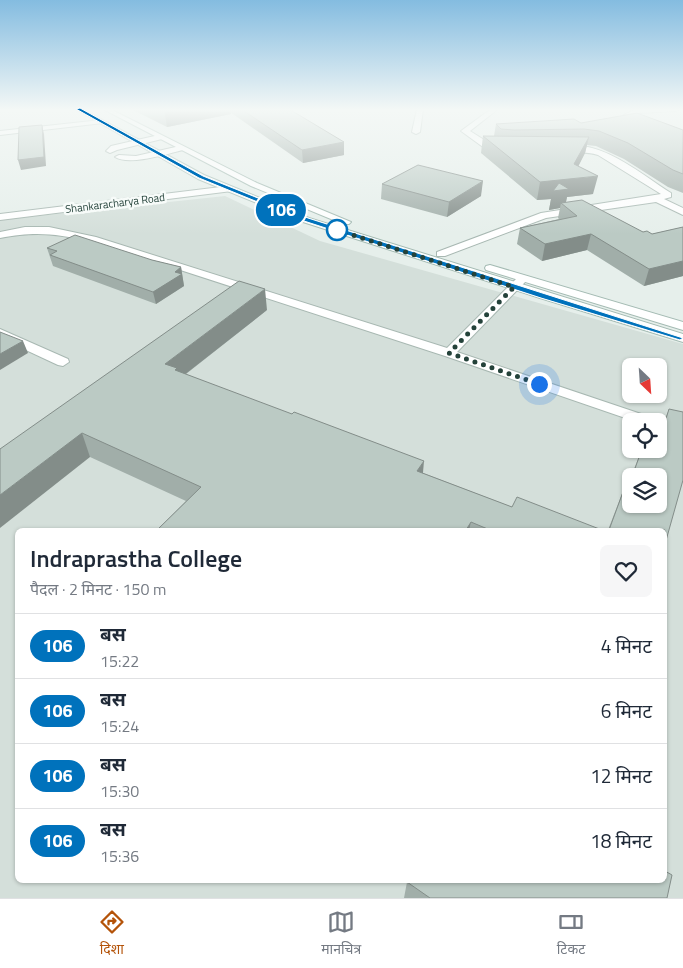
<!DOCTYPE html>
<html lang="hi">
<head>
<meta charset="utf-8">
<style>
	body { margin:0; font-family:"Titillium Web","Noto Sans Devanagari",sans-serif; background:#f6f6f7; color:#1f2937; height:100vh; display:flex; flex-direction:column; font-size:19px; white-space:nowrap }
	* { box-sizing:border-box; margin:0 }
	p { font-size:16px; color:#747a83 }
	.icon { flex:none; width:28px; height:28px; fill:none; stroke:currentColor; stroke-width:2; stroke-linecap:round; stroke-linejoin:round }
	.map { position:relative; flex:1; overflow:hidden }
	.side { position:absolute; left:15px; top:528px; width:652px; height:355px; display:flex; flex-direction:column; background:#fff; border-radius:8px; box-shadow:0 1px 4px #0004 }
	.side>* { flex:none }
	.badge { padding:0 10px; border-radius:16px; font-size:18px; line-height:32px }
	.needle { width:32px; rotate:155deg }
	.fabs { position:absolute; left:622px; top:358px; display:grid; gap:10px }
	.fabs a { display:grid; place-items:center; width:45px; height:45px; border-radius:8px; background:#fff; box-shadow:0 1px 4px #0004; font-size:25px }
	.you { position:absolute; width:25px; height:25px; margin:-12px; border:4px solid #fff; border-radius:50%; background:#1a73e8; box-shadow:0 0 0 8px #1a73e833 }
	.map>.badge { position:absolute; translate:-50% -50%; box-shadow:0 0 0 2px #fff }
	.round { display:grid; place-items:center; flex:none; width:52px; height:52px; border-radius:8px; background:#f6f6f7 }
	.head { display:flex; align-items:center; justify-content:space-between; height:85px; padding:0 15px }
	h1 { font-size:24px; font-weight:600; line-height:38px }
	ul { padding:0; list-style:none }
	li { display:flex; align-items:center; gap:15px; height:65px; padding:0 15px; border-top:1px solid #e0e1e3 }
	li div { flex:1 }
	li b { display:block; font-size:19px }
	li em { font-style:normal }
	li .badge { min-width:55px; font-weight:700; text-align:center }
	.dock { display:flex; justify-content:space-around; align-items:center; height:70px; border-top:1px solid #e0e1e3; background:#fff; font-size:14px; color:#747a83 }
	.dock a { display:grid; justify-items:center; gap:2px }
	.dock .selected { color:#b45309 }
	.map>svg:first-child { display:block }
	.built { fill:#d4dfda; fill-rule:evenodd }
	.lines { fill:none; stroke-linecap:round; stroke-linejoin:round }
	.service-casing { stroke:#a8b8b2; stroke-width:2 }
	.minor-casing { stroke:#a8b8b2; stroke-width:2 }
	.secondary-casing { stroke:#a4bbb3; stroke-width:2 }
	.service { fill:#fff; fill-rule:evenodd }
	.minor { fill:#fff; fill-rule:evenodd }
	.secondary { fill:#fff; fill-rule:evenodd }
	.wall { fill:#a1aea9 }
	.shaded-wall { fill:#838d89 }
	.building { fill:#bbcac4; stroke:#838d89; fill-rule:evenodd }
	.line { fill:#0072bc; stroke:#fff }
	.walk { stroke:#24423a; stroke-width:5; stroke-dasharray:0 9 }
	.stop-dot { fill:#fff; stroke:#0072bc; stroke-width:2.5 }
	.labels { text-anchor:middle; dominant-baseline:central; stroke-width:5; stroke-linejoin:round; paint-order:stroke }
	.far-street-label { font-size:11px; fill:#24423a; stroke:#f7fbf9 }
</style>
</head>
<body>
<div class="map">
<svg width="683" height="898" viewBox="0 0 683 898">
	<rect width="100%" height="100%" fill="#e6efeb"/>
	<path class="built" d="M225,196L320,241L683,344V898H0V220ZM631,366H659V394H631ZM631,421H659V449H631ZM631,476H659V504H631ZM18,530H665V880H18Z"/>
	<g class="lines">
		<defs>
			<g id="service">
				<path d="M491,109H498L470,131L489,143L505,147V151L483,147L461,131Z"/>
				<path d="M636,109H679L676,111L637,113L632,115L644,125L645,126L642,128L624,115Z"/>
				<path d="M159,135L163,137L162,139L117,150L110,153L106,151L111,146Z"/>
				<path d="M180,146H183V150C167,154 129,166 115,157L119,155L136,156Z"/>
				<path d="M562,146C603,140 639,173 671,193V197L664,199L683,208V215L656,202L546,218L445,256H437V252L541,213L661,194L598,155C587,151 570,154 561,148Z"/>
				<path d="M25,227H49L96,237L447,348L519,276H527L528,278L527,280L457,352L653,418L655,421H634L445,356L91,241C55,234 36,231 0,238V232Z"/>
				<path d="M0,329L68,359L69,362L63,366L58,365L0,338Z"/>
				<path d="M659,420L683,428V438L659,430V421H656Z"/>
			</g>
			<g id="minor">
				<path d="M417,109H423L420,132L416,134L412,132Z"/>
				<path d="M101,120L104,122L103,123L0,135V131Z"/>
				<path d="M229,186L233,189L232,191L0,220V214Z"/>
			</g>
			<g id="secondary">
				<path d="M75,109H82L204,175L309,218L683,334V342L540,298L303,222L198,179Z"/>
				<path d="M103,109H110L257,183L351,222L349,224H343L251,186Z"/>
				<path d="M490,265L683,322V330L486,270L485,268L486,266Z"/>
			</g>
		</defs>
		<use href="#service" class="service-casing"/>
		<use href="#minor" class="minor-casing"/>
		<use href="#secondary" class="secondary-casing"/>
		<use href="#service" class="service"/>
		<use href="#minor" class="minor"/>
		<use href="#secondary" class="secondary"/>
	</g>
	<g class="wall">
		<path d="M131,109H289L344,142V155L303,163L230,112L231,114L167,127Z"/>
		<path d="M581,123L683,130V193L668,187L624,159L596,146L587,145L585,153L578,166L593,194L567,197L566,202L643,232L652,234L683,227V276L644,286L587,250L542,261L517,244L520,228L559,219L558,218L560,208L549,210L551,199L537,200L481,153L483,136H494L496,124Z"/>
		<path d="M382,184L481,196L447,217L381,199Z"/>
		<path d="M47,248L152,260L181,267L184,286L156,304L53,266Z"/>
		<path d="M267,310L186,374L423,473L512,507L602,530H157L186,501L90,457L0,449Z"/>
		<path d="M669,409L665,530H608L630,473L632,474L642,449H659V435Z"/>
		<path d="M407,882L667,898H404Z"/>
	</g>
	<g class="shaded-wall">
		<path d="M164,109H230L231,114L167,127Z"/>
		<path d="M42,125L44,134L46,166L21,170L18,160Z"/>
		<path d="M589,137L585,153L572,179L598,176L593,194L567,197L565,206L561,203L560,208L549,210L551,199L537,200L540,182Z"/>
		<path d="M344,142V155L303,163L302,150Z"/>
		<path d="M483,181L481,196L447,217L449,202Z"/>
		<path d="M591,234L587,250L542,261L545,244Z"/>
		<path d="M683,261V276L644,286L649,269Z"/>
		<path d="M181,267L184,286L156,304L153,292L175,272Z"/>
		<path d="M265,289L267,310L179,379L165,364Z"/>
		<path d="M23,341L28,353L0,370V354Z"/>
		<path d="M82,433L90,457L0,528V495Z"/>
		<path d="M424,461L422,484L417,471Z"/>
		<path d="M471,522L469,530H466Z"/>
	</g>
	<g class="building">
		<path d="M241,109H289L344,142L302,150Z"/>
		<path d="M637,113L683,130V174L673,170L628,143L599,131L584,129L514,130L501,129L496,124L574,119L581,123Z"/>
		<path d="M42,125L44,157L18,160L19,127Z"/>
		<path d="M483,136L589,137L574,164L598,176L540,182Z"/>
		<path d="M418,165L483,181L449,202L382,184Z"/>
		<path d="M559,183L569,189L553,191Z"/>
		<path d="M582,200L643,232L647,231L652,234L683,227V261L649,269L591,234L545,244L520,228L577,216L561,203Z"/>
		<path d="M75,235L152,260L181,267L175,272L182,274L153,292L50,255L57,251L47,248Z"/>
		<path d="M239,281L265,289L165,364L177,368L175,370L292,414L294,412L424,461L417,471L512,507L517,497L602,530H490L471,522L466,530H157L201,487L82,433L0,495V449Z"/>
		<path d="M0,332L23,341L0,354Z"/>
		<path d="M669,409L683,412V480L665,544V530H609L630,473L633,474L642,449H659V441ZM631,476H659V504H631Z"/>
		<path d="M665,871L672,875L667,898H430L407,882L408,880H665Z"/>
	</g>
	<linearGradient id="sky" x2="0" y2="1"><stop stop-color="#84bce0"/><stop offset="0.47" stop-color="#f4f8f6"/><stop offset="1" stop-color="#f4f8f6" stop-opacity="0"/></linearGradient>
	<rect width="683" height="234" fill="url(#sky)"/>
	<path class="line" d="M80,108L203,176L308,218L683,338L680,340L541,298L304,221L199,178L76,109Z"/>
	<g class="lines">
		<path class="walk" d="M337,230L514,287L449,353L539,384"/>
	</g>
	<circle class="stop-dot" cx="337" cy="230" r="10"/>
	<g class="labels">
		<g class="far-street-label">
			<text transform="translate(115 203) rotate(-7)">Shankaracharya Road</text>
		</g>
	</g>
</svg>
<div class="fabs">
<a><svg class="needle" viewBox="-14 -14 28 28"><path d="M0-13l5 13h-10z" fill="#e53935"/><path d="M0 13l5-13h-10z" fill="#747a83"/></svg></a>
<a><svg class="icon" aria-label="locate" viewBox="0 0 24 24"><circle cx="12" cy="12" r="6"/><path d="M12 2v4M12 18v4M2 12h4M18 12h4"/></svg></a>
<a><svg class="icon" aria-label="layers" viewBox="0 0 24 24"><path d="M12 4l9 5-9 5-9-5zM3 14l9 5 9-5"/></svg></a>
</div>
<div class="you" style="left:539px;top:384px"></div>
<b class="badge" style="left:281px;top:210px;background:#0072bc;color:#fff">106</b>
<section class="side">
<div class="head"><div><h1>Indraprastha College</h1><p>पैदल · 2 मिनट · 150 m</p></div><a class="round"><svg class="icon" aria-label="heart" viewBox="0 0 24 24"><path d="M12 20l-8-8c-3-5 5-10 8-4 3-6 11-1 8 4z"/></svg></a></div>
<ul>
<li><span class="badge" style="background:#0072bc;color:#fff">106</span><div><b>बस</b><p>15:22</p></div><em>4 मिनट</em></li>
<li><span class="badge" style="background:#0072bc;color:#fff">106</span><div><b>बस</b><p>15:24</p></div><em>6 मिनट</em></li>
<li><span class="badge" style="background:#0072bc;color:#fff">106</span><div><b>बस</b><p>15:30</p></div><em>12 मिनट</em></li>
<li><span class="badge" style="background:#0072bc;color:#fff">106</span><div><b>बस</b><p>15:36</p></div><em>18 मिनट</em></li>
</ul>
</section>
</div>
<nav class="dock">
<a class="selected"><svg class="icon" aria-label="directions" viewBox="0 0 24 24"><path d="M12 3l9 9-9 9-9-9zM9 14v-3h6M13 9l2 2-2 2"/></svg>दिशा</a>
<a><svg class="icon" aria-label="map" viewBox="0 0 24 24"><path d="M3 6l6-2 6 2 6-2v14l-6 2-6-2-6 2zM9 4v14M15 6v14"/></svg>मानचित्र</a>
<a><svg class="icon" aria-label="tickets" viewBox="0 0 24 24"><path d="M3 7h18v10H3zM15 7v10"/></svg>टिकट</a>
</nav>
</body>
</html>
